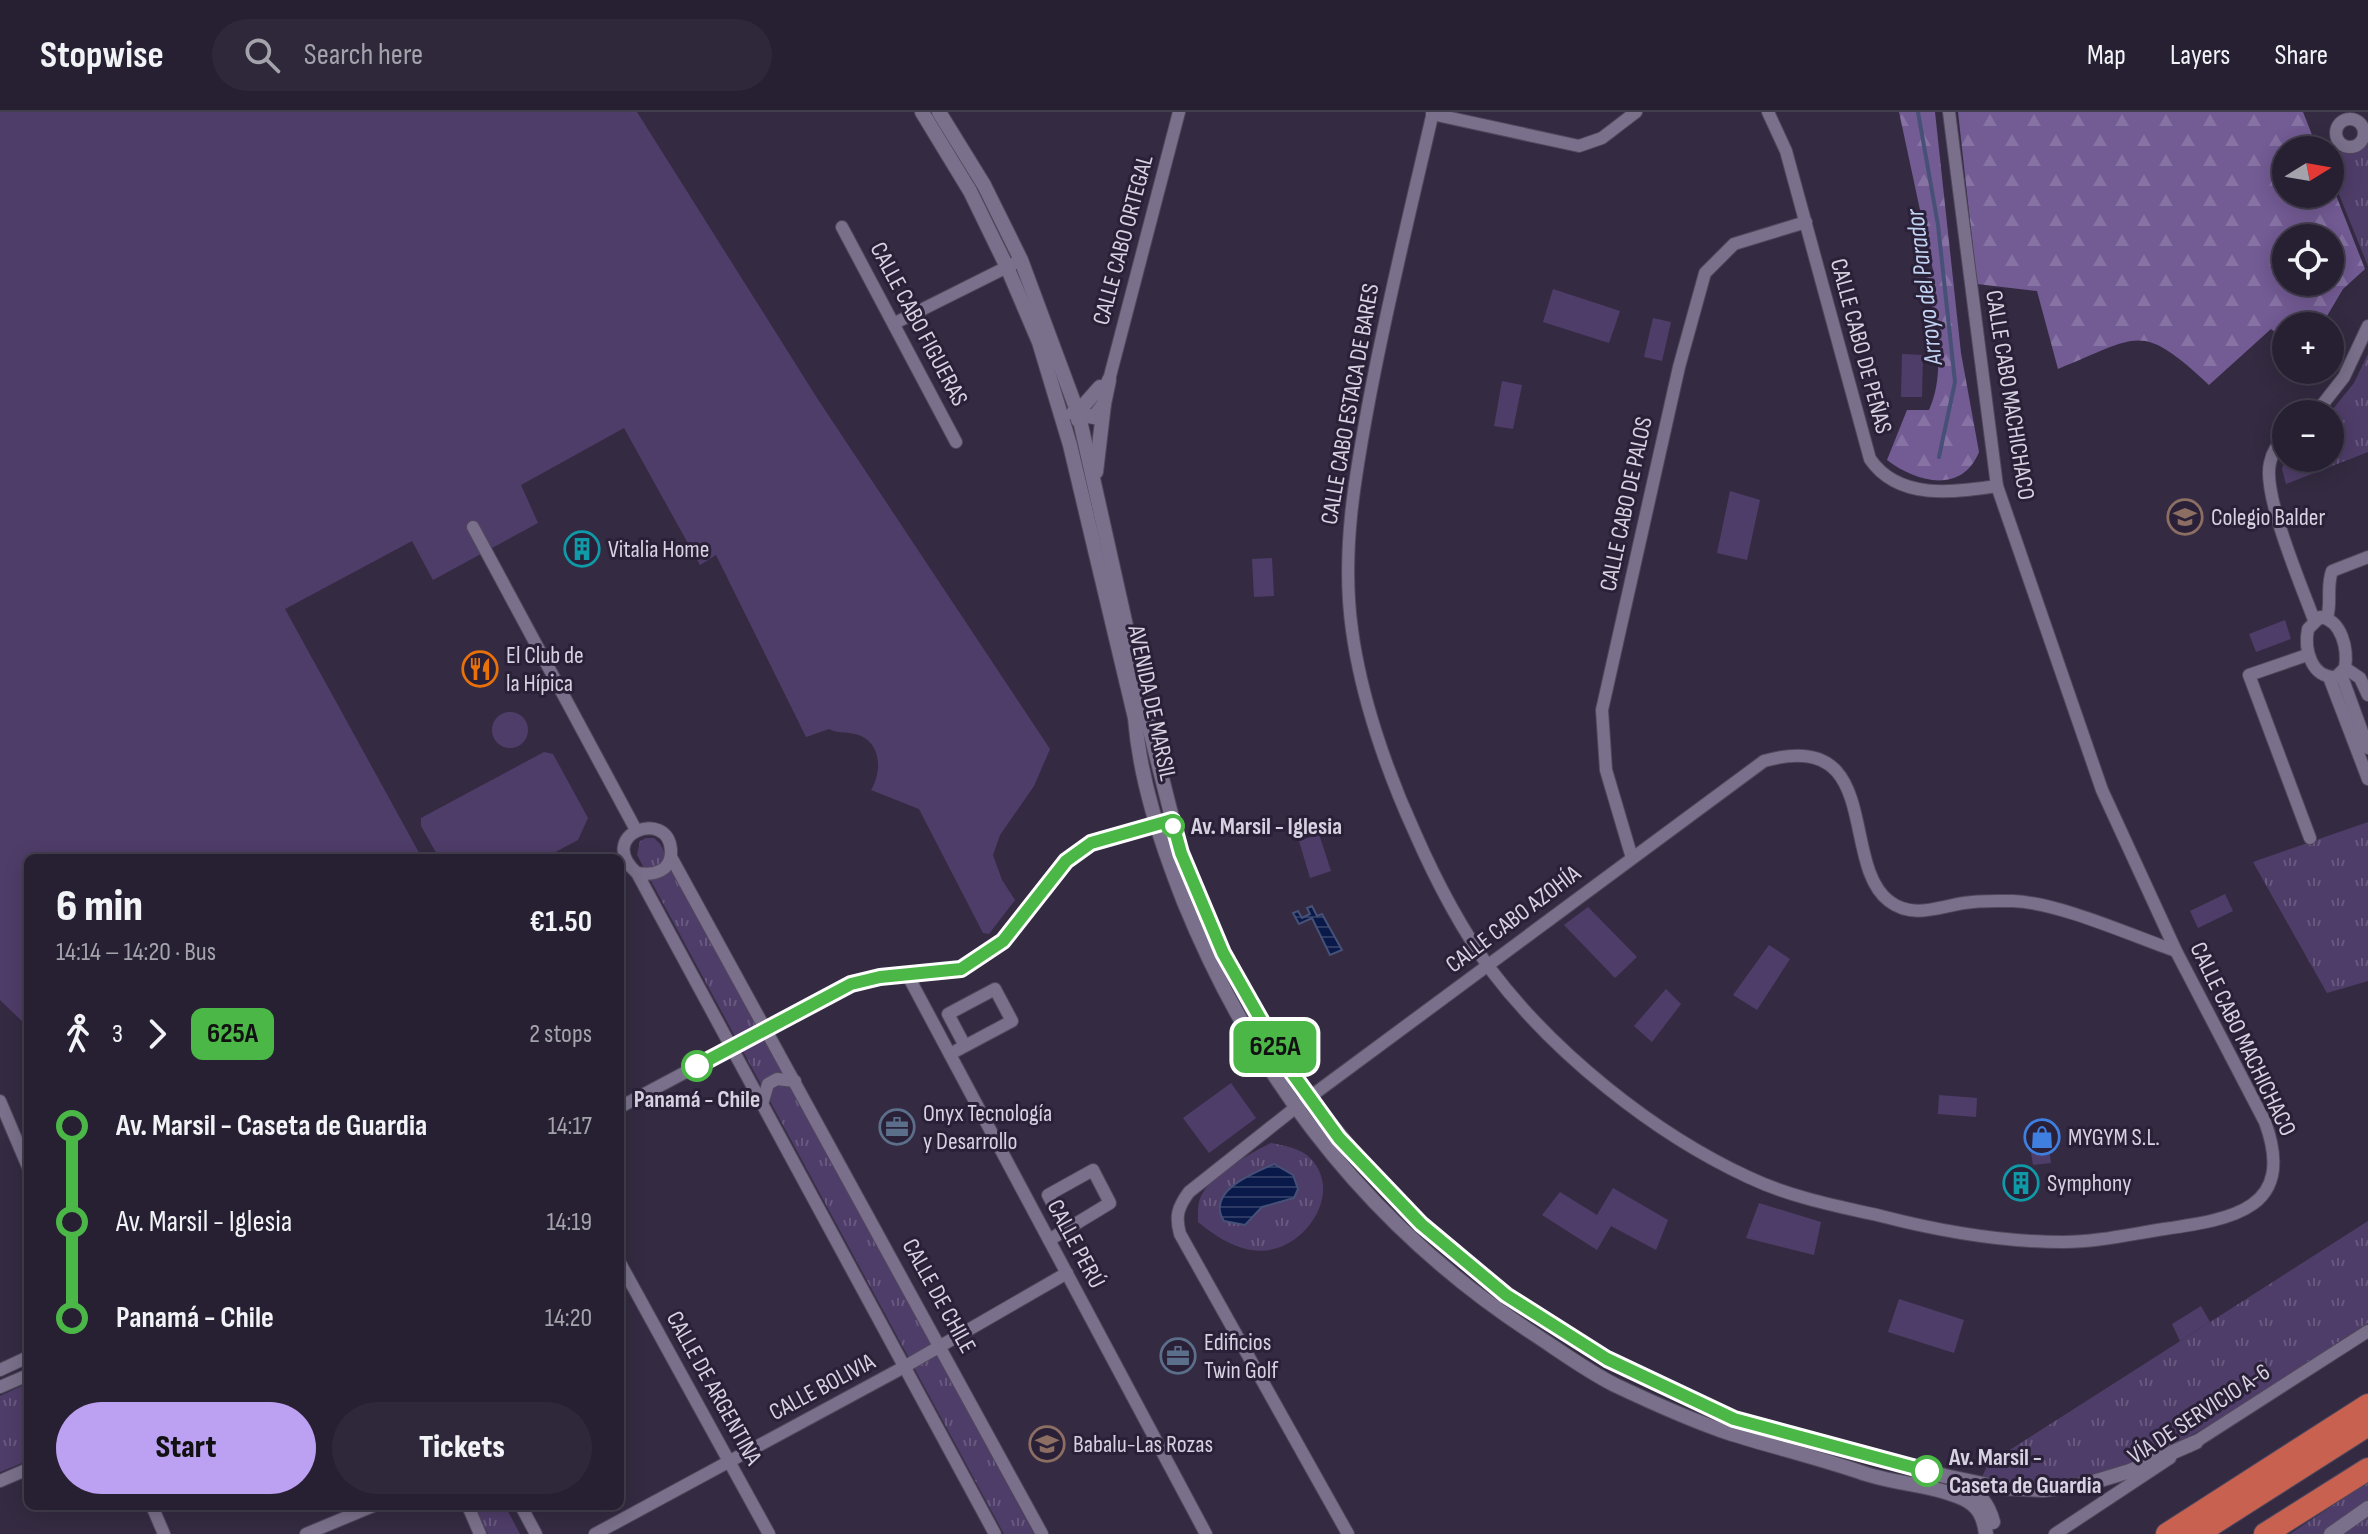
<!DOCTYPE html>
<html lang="en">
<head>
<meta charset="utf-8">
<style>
	body { margin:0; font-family:"Sofia Sans Condensed",sans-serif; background:#2f283a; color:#f1f3f6; height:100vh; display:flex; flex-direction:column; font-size:30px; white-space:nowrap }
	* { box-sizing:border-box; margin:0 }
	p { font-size:26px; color:#a4a3ac }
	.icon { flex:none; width:44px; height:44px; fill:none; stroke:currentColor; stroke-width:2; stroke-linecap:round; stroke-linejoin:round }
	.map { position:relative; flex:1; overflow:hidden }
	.side { position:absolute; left:24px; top:742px; width:600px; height:656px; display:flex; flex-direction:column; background:#272032; border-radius:12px; box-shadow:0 4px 20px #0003,0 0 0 2px #433e4d }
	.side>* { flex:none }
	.badge { padding:0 16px; border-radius:12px; font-size:28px; line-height:52px }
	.needle { width:52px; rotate:79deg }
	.tools { position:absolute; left:2272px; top:24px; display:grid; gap:16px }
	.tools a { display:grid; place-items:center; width:72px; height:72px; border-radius:50%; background:#272032; box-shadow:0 4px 20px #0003,0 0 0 2px #433e4d; font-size:40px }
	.map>.badge { position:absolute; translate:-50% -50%; box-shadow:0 0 0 4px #fff }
	.legs { display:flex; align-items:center; gap:12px; height:88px; padding:0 32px; font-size:26px }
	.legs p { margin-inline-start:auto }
	.overview { display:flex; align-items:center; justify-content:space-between; height:136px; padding:0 32px }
	h1 { font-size:44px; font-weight:800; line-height:60px }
	.primary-button { display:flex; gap:16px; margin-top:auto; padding:16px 32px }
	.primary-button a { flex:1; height:92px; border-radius:48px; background:#bca0f2; color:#111; font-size:32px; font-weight:800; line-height:92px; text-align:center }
	.primary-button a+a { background:#2f283a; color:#f1f3f6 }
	ul { padding:0 32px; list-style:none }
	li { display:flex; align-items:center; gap:28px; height:96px; font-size:30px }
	li i { display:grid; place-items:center; width:12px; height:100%; margin:0 10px; background:currentColor }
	li i::after { content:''; width:20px; height:20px; margin:-10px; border:6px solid; border-radius:50%; background:#272032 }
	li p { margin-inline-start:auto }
	li:first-child i { background:linear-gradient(#0000 50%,currentColor 0) }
	li:last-child i { background:linear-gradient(currentColor 50%,#0000 0) }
	header { display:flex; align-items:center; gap:48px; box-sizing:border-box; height:112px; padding:0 40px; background:#272032; border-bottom:2px solid #433e4d }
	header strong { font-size:38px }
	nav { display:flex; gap:44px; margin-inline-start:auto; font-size:28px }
	.search { width:560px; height:72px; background:#2f283a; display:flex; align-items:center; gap:20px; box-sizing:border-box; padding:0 28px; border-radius:44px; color:#a4a3ac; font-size:30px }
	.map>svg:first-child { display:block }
	.grass { fill:#4f3d69 }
	.forest { fill:url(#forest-firs); fill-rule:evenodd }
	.park { fill:url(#park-tufts) }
	.water { fill:url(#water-rules); stroke:#475177; stroke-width:2 }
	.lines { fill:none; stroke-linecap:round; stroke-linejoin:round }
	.stream { stroke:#475177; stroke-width:4 }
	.minor-casing { stroke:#50485c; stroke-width:14 }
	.tertiary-casing { stroke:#50485c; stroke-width:16 }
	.motorway-casing { stroke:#50485c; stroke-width:24 }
	.minor { stroke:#7a708b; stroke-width:12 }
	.tertiary { stroke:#7a708b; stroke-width:14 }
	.motorway { stroke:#c96151; stroke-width:22 }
	.line-1-casing { stroke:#fff; stroke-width:18 }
	.line-1 { stroke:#4ab747; stroke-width:12 }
	.stop-1-dot { fill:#fff; stroke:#4ab747; stroke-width:4 }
	.labels { text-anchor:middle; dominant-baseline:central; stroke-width:6; stroke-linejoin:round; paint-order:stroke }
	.street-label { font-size:24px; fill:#d7d2e1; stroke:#2a2138 }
	.poi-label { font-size:24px; fill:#d7d2e1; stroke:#2a2138; text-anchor:start }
	.stop-label { font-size:24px; font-weight:bold; fill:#d7d2e1; stroke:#2a2138; text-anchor:start }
	.water-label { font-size:26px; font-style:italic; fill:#c2d2f2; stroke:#2a2138 }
</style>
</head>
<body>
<header>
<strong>Stopwise</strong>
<div class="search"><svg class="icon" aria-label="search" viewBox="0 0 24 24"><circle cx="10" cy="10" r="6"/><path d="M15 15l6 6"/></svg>Search here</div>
<nav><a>Map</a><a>Layers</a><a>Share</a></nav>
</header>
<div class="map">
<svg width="2368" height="1422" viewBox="0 0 2368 1422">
	<defs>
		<pattern id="forest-firs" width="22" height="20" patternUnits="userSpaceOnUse" patternTransform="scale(2)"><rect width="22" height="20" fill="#735b94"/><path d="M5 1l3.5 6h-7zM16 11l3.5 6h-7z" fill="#8672a3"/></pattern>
		<pattern id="park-tufts" width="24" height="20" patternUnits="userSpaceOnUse" patternTransform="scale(2)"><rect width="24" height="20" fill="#4f3d69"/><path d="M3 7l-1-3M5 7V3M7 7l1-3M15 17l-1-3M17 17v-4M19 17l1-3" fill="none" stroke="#68587e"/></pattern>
		<pattern id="water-rules" width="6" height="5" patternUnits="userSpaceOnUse" patternTransform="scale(2)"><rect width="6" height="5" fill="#091a4a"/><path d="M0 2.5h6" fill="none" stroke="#2c3a64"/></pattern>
	</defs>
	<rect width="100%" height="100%" fill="#342b42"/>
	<g class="grass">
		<path d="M0,0H637L817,286L1050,637L1034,674L1000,723L993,743L1002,768L1015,788L989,822L983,821L919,697L871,678C883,659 881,628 855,622C845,619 839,622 829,617L806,625L716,443L700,453L624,316L521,373L538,411L433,468L412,429L285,497L422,746H28V915L0,888Z"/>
		<path d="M1553,177L1620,199L1609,231L1543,210Z"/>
		<path d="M1653,206L1671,210L1662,249L1644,245Z"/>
		<path d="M1902,242L1923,243L1922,285H1901Z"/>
		<path d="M1502,269L1522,273L1513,317L1494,314Z"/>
		<path d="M1730,379L1760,388L1747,448L1717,441Z"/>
		<path d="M1272,446L1274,484L1254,485L1252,447Z"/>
		<path d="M2285,508L2291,527L2256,540L2249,522Z"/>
		<circle cx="510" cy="618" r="18"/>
		<path d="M544,640L553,642L588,706L578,728L544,746H439L421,714V706Z"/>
		<path d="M1319,722L1331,759L1310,766L1299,729Z"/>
		<path d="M2225,782L2233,799L2198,816L2190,799Z"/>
		<path d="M1588,795L1637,845L1615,866L1564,813Z"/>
		<path d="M1769,833L1790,847L1757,898L1733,883Z"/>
		<path d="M1666,877L1681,892L1652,930L1634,914Z"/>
		<path d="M1231,971L1256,1006L1209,1041L1183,1006Z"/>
		<path d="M1939,983L1977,986L1976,1005L1938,1002Z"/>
		<path d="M2046,1013L2051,1051L2033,1053L2027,1015Z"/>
		<path d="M1613,1076L1668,1108L1656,1138L1611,1114L1597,1138L1542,1103L1560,1080L1597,1103Z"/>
		<path d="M1759,1091L1821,1110L1814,1143L1746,1126Z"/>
		<path d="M1899,1187L1964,1208L1954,1241L1888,1220Z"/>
		<path d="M2201,1194L2210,1210L2180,1229L2172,1212Z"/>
	</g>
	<g class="forest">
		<path d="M1899,0H1935L1961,241L1979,340C1962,382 1917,371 1887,348L1907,298H1929C1947,258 1935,207 1926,166L1934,163Z"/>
		<path d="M1958,0H2303L2318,38H2286V82H2330V68L2365,157L2343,177L2321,214H2286V229L2271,217L2209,273C2140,209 2140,224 2058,257L2037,179L1977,172ZM2286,126H2330V170H2286Z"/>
	</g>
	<g class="park">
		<path d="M2368,29V154L2330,60V40H2355Z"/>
		<path d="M2368,242V340L2286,372L2282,357L2286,343V346H2330L2329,302L2354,271Z"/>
		<path d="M2368,710V869L2327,881L2253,750Z"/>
		<path d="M646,726H654L660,732L1034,1422H1004L637,743L640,729Z"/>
		<path d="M1271,1031C1285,1034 1301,1036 1311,1047C1340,1078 1312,1125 1277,1136C1248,1146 1219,1127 1198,1110C1198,1099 1197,1089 1204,1079C1214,1063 1253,1039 1271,1031Z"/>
		<path d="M2368,1109V1211C2279,1266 2176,1349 2073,1370C2044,1376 2011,1371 1982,1365L1988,1352Z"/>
		<path d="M28,1271V1338L24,1340L27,1349L0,1360V1284Z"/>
		<path d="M2368,1370V1422H2290Z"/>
		<path d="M475,1394H505L520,1422H488Z"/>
	</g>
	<g class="water">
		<path d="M1312,794L1317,804L1322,802L1342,838L1330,843L1312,806L1299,812L1293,801L1298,799L1302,806L1310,802L1307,796Z"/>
		<path d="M1274,1052L1293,1063L1298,1077L1294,1086L1262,1095L1245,1113L1224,1109C1205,1080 1253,1061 1274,1052Z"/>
	</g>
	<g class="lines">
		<path class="stream" d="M1918,0L1938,113L1955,270L1939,345"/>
		<defs>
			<g id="minor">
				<path d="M1433,0C1411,96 1387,192 1369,289C1355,364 1341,441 1352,518C1361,585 1387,660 1415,721C1436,769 1460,815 1491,858C1554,941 1653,1021 1748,1065C1790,1085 1836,1094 1881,1104C1939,1119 2003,1130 2063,1130C2097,1130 2131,1122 2164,1117C2233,1107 2297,1097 2265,1010L2176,839L2102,678L1997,374L1949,0"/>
				<path d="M1768,0L1786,39L1870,347C1898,388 1953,381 1997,374"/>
				<path d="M1432,2L1579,34L1602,26L1636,0"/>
				<circle cx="2350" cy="21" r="14"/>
				<path d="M842,115L956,330"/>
				<path d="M895,211L1021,148"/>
				<path d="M1109,268L1179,0"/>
				<path d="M2315,302L2344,265L2368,214"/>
				<path d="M2286,325C2278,331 2272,341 2270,351C2262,382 2302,475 2314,508"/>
				<path d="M473,415L636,718"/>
				<path d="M2320,505C2342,508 2348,537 2345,556L2336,565C2311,566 2304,537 2308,517Z"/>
				<path d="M2327,506C2332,489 2326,476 2332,459L2368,445"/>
				<path d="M2307,543L2249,563L2310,726"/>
				<path d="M2345,556L2360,566L2368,583"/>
				<path d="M2341,562L2368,636"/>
				<path d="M2329,565L2368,667"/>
				<path d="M671,745L1042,1422"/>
				<path d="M1632,746L1606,658L1602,598L1679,255L1705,161L1734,132L1806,110"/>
				<path d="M637,761C654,764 672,759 671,738C668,695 594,723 637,761L995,1422"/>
				<path d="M907,862L1206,1422"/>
				<path d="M950,942L1012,909L995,877L948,902L965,934"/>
				<path d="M0,989L28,1055"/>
				<path d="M763,989L768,972L777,967L795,969"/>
				<path d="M620,995L851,872L880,865L961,857L1003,829L1066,749L1091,731L1172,708"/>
				<path d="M1049,1128L1110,1091L1093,1058L1048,1083L1066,1117"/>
				<path d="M620,1151L769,1422"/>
				<path d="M0,1258L28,1245"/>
				<path d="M0,1275L28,1263"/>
				<path d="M2189,1334L2368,1219"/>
				<path d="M0,1369L28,1357"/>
				<path d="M152,1394L164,1422"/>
				<path d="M468,1394L480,1422"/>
				<path d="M521,1394L536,1422"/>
				<path d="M306,1422L373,1394"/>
				<path d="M595,1422L904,1255L1067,1161"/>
				<path d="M1348,1422L1180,1122C1175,1104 1178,1095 1189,1080L1295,996L1764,649C1884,615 1839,751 1889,789C1912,807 1938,795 1964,791C1980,788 1997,789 2013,789C2060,791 2130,823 2176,839"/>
				<path d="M2055,1422L2170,1346"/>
			</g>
			<g id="tertiary">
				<path d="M922,0L970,79L1007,155L1039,230L1070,333L1135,606C1140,669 1161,731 1184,790C1257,969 1371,1116 1534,1222C1560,1239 1587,1259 1615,1273C1653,1291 1692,1309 1732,1322C1774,1335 1819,1346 1860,1360C1892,1372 1932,1372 1964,1387C1979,1394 1984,1406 1986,1422"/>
				<path d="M939,0L984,73L1021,148L1079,304L1146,603L1181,741L1223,841L1252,897L1309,986L1379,1070L1421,1112L1506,1183L1607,1247L1734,1307L1945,1364L2002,1376L2043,1378L2087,1372L2130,1359L2196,1330"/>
				<path d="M1073,301L1094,305L1104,292L1109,268"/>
				<path d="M1078,308L1084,293L1100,275"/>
				<path d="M1096,360L1104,292"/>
				<path d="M1962,1372C1979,1381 1988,1391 1993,1410"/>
				<path d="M2331,1422L2368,1396"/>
			</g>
			<g id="motorway">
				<path d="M2167,1422L2368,1293"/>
				<path d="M2197,1422L2368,1313"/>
				<path d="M2265,1422L2368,1357"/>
			</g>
		</defs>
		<use href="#minor" class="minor-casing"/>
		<use href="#tertiary" class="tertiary-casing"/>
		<use href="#motorway" class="motorway-casing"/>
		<use href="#minor" class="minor"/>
		<use href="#tertiary" class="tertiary"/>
		<use href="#motorway" class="motorway"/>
	</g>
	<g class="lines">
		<defs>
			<path id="line-1" d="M697,954L851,872L880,865L961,857L1003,829L1066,749L1091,731L1172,708L1181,741L1223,841L1287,954L1339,1026L1421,1112L1506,1183L1607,1247L1734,1307L1927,1359"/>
		</defs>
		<use href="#line-1" class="line-1-casing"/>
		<use href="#line-1" class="line-1"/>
	</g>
	<defs>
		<symbol id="school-ring" viewBox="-11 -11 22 22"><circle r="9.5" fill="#2a2138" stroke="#8d6e63" stroke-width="1.5"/><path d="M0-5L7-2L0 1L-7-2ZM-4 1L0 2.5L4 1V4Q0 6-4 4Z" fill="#8d6e63"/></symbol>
		<symbol id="building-ring" viewBox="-11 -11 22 22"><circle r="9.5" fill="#2a2138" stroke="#0f9aa8" stroke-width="1.5"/><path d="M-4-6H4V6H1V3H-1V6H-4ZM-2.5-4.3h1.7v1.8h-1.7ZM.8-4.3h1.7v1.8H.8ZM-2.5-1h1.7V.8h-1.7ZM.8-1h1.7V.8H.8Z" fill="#0f9aa8"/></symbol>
		<symbol id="restaurant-ring" viewBox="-11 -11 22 22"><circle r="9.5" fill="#2a2138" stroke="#e8710a" stroke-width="1.5"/><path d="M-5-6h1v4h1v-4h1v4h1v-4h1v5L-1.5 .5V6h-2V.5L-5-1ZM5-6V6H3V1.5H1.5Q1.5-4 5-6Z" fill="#e8710a"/></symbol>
		<symbol id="office-ring" viewBox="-11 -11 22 22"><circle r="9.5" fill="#2a2138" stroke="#5c6f8a" stroke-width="1.5"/><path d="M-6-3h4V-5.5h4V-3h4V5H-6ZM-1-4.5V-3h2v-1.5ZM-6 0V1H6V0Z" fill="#5c6f8a"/></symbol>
		<symbol id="shop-ring" viewBox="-11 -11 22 22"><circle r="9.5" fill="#2a2138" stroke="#3f7fe0" stroke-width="1.5"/><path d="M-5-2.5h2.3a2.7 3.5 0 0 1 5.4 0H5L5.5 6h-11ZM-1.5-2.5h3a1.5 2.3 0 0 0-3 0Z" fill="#3f7fe0"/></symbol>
	</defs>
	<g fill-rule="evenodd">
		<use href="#school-ring" x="2165" y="385" width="40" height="40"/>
		<use href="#building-ring" x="562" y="417" width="40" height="40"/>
		<use href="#restaurant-ring" x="460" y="537" width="40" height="40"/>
		<use href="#office-ring" x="877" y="995" width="40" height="40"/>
		<use href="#shop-ring" x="2022" y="1005" width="40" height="40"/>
		<use href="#building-ring" x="2001" y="1051" width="40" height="40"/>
		<use href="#office-ring" x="1158" y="1224" width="40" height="40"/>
		<use href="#school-ring" x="1027" y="1312" width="40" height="40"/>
	</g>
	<g class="stop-1-dot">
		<circle cx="1173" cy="714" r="10"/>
		<circle cx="697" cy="954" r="14"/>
		<circle cx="1927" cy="1359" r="14"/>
	</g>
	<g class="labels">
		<g class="street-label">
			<text transform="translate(1123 128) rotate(-75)">CALLE CABO ORTEGAL</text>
			<text transform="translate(919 212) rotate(62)">CALLE CABO FIGUERAS</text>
			<text transform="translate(1861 234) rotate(75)">CALLE CABO DE PEÑAS</text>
			<text transform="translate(2010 283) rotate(81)">CALLE CABO MACHICHACO</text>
			<text transform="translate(1350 292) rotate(-80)">CALLE CABO ESTACA DE BARES</text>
			<text transform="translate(1626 392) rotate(-78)">CALLE CABO DE PALOS</text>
			<text transform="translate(1152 591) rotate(78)">AVENIDA DE MARSIL</text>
			<text transform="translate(1513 807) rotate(-37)">CALLE CABO AZOHÍA</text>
			<text transform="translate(2243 927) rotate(64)">CALLE CABO MACHICHACO</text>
			<text transform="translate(1076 1132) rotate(62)">CALLE PERÚ</text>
			<text transform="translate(939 1184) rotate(61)">CALLE DE CHILE</text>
			<text transform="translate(822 1275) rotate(-28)">CALLE BOLIVIA</text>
			<text transform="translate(714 1276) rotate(61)">CALLE DE ARGENTINA</text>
			<text transform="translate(2199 1302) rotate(-33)">VÍA DE SERVICIO A-6</text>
		</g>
		<g class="poi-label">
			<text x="2211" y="405">Colegio Balder</text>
			<text x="608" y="437">Vitalia Home</text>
			<text x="506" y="543">El Club de<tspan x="506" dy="28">la Hípica</tspan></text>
			<text x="923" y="1001">Onyx Tecnología<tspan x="923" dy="28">y Desarrollo</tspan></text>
			<text x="2068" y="1025">MYGYM S.L.</text>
			<text x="2047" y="1071">Symphony</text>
			<text x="1204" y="1230">Edificios<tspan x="1204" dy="28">Twin Golf</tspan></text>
			<text x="1073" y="1332">Babalu-Las Rozas</text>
		</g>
		<g class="stop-label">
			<text x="1191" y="714">Av. Marsil - Iglesia</text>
			<text x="697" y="987" text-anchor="middle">Panamá - Chile</text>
			<text x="1949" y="1345">Av. Marsil -<tspan x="1949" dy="28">Caseta de Guardia</tspan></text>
		</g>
		<g class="water-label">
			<text transform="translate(1925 175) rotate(-97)">Arroyo del Parador</text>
		</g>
	</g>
</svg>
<div class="tools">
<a><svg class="needle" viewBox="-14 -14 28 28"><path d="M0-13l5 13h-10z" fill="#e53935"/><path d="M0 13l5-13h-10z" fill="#a4a3ac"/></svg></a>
<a><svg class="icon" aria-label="locate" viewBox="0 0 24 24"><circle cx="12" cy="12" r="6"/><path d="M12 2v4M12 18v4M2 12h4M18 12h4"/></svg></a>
<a>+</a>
<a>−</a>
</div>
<b class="badge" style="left:1275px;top:935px;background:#4ab747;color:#111">625A</b>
<section class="side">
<div class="overview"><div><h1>6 min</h1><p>14:14 – 14:20 · Bus</p></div><b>€1.50</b></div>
<div class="legs"><svg class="icon" aria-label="walk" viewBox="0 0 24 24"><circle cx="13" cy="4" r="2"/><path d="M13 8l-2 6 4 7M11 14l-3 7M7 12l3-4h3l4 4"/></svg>3<svg class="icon" aria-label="forward" viewBox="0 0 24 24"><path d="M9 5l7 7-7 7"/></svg><b class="badge" style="background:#4ab747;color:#111">625A</b><p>2 stops</p></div>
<ul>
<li><i style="color:#4ab747"></i><b>Av. Marsil - Caseta de Guardia</b><p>14:17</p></li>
<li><i style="color:#4ab747"></i><span>Av. Marsil - Iglesia</span><p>14:19</p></li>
<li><i style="color:#4ab747"></i><b>Panamá - Chile</b><p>14:20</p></li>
</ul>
<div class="primary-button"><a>Start</a><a>Tickets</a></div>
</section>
</div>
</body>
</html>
